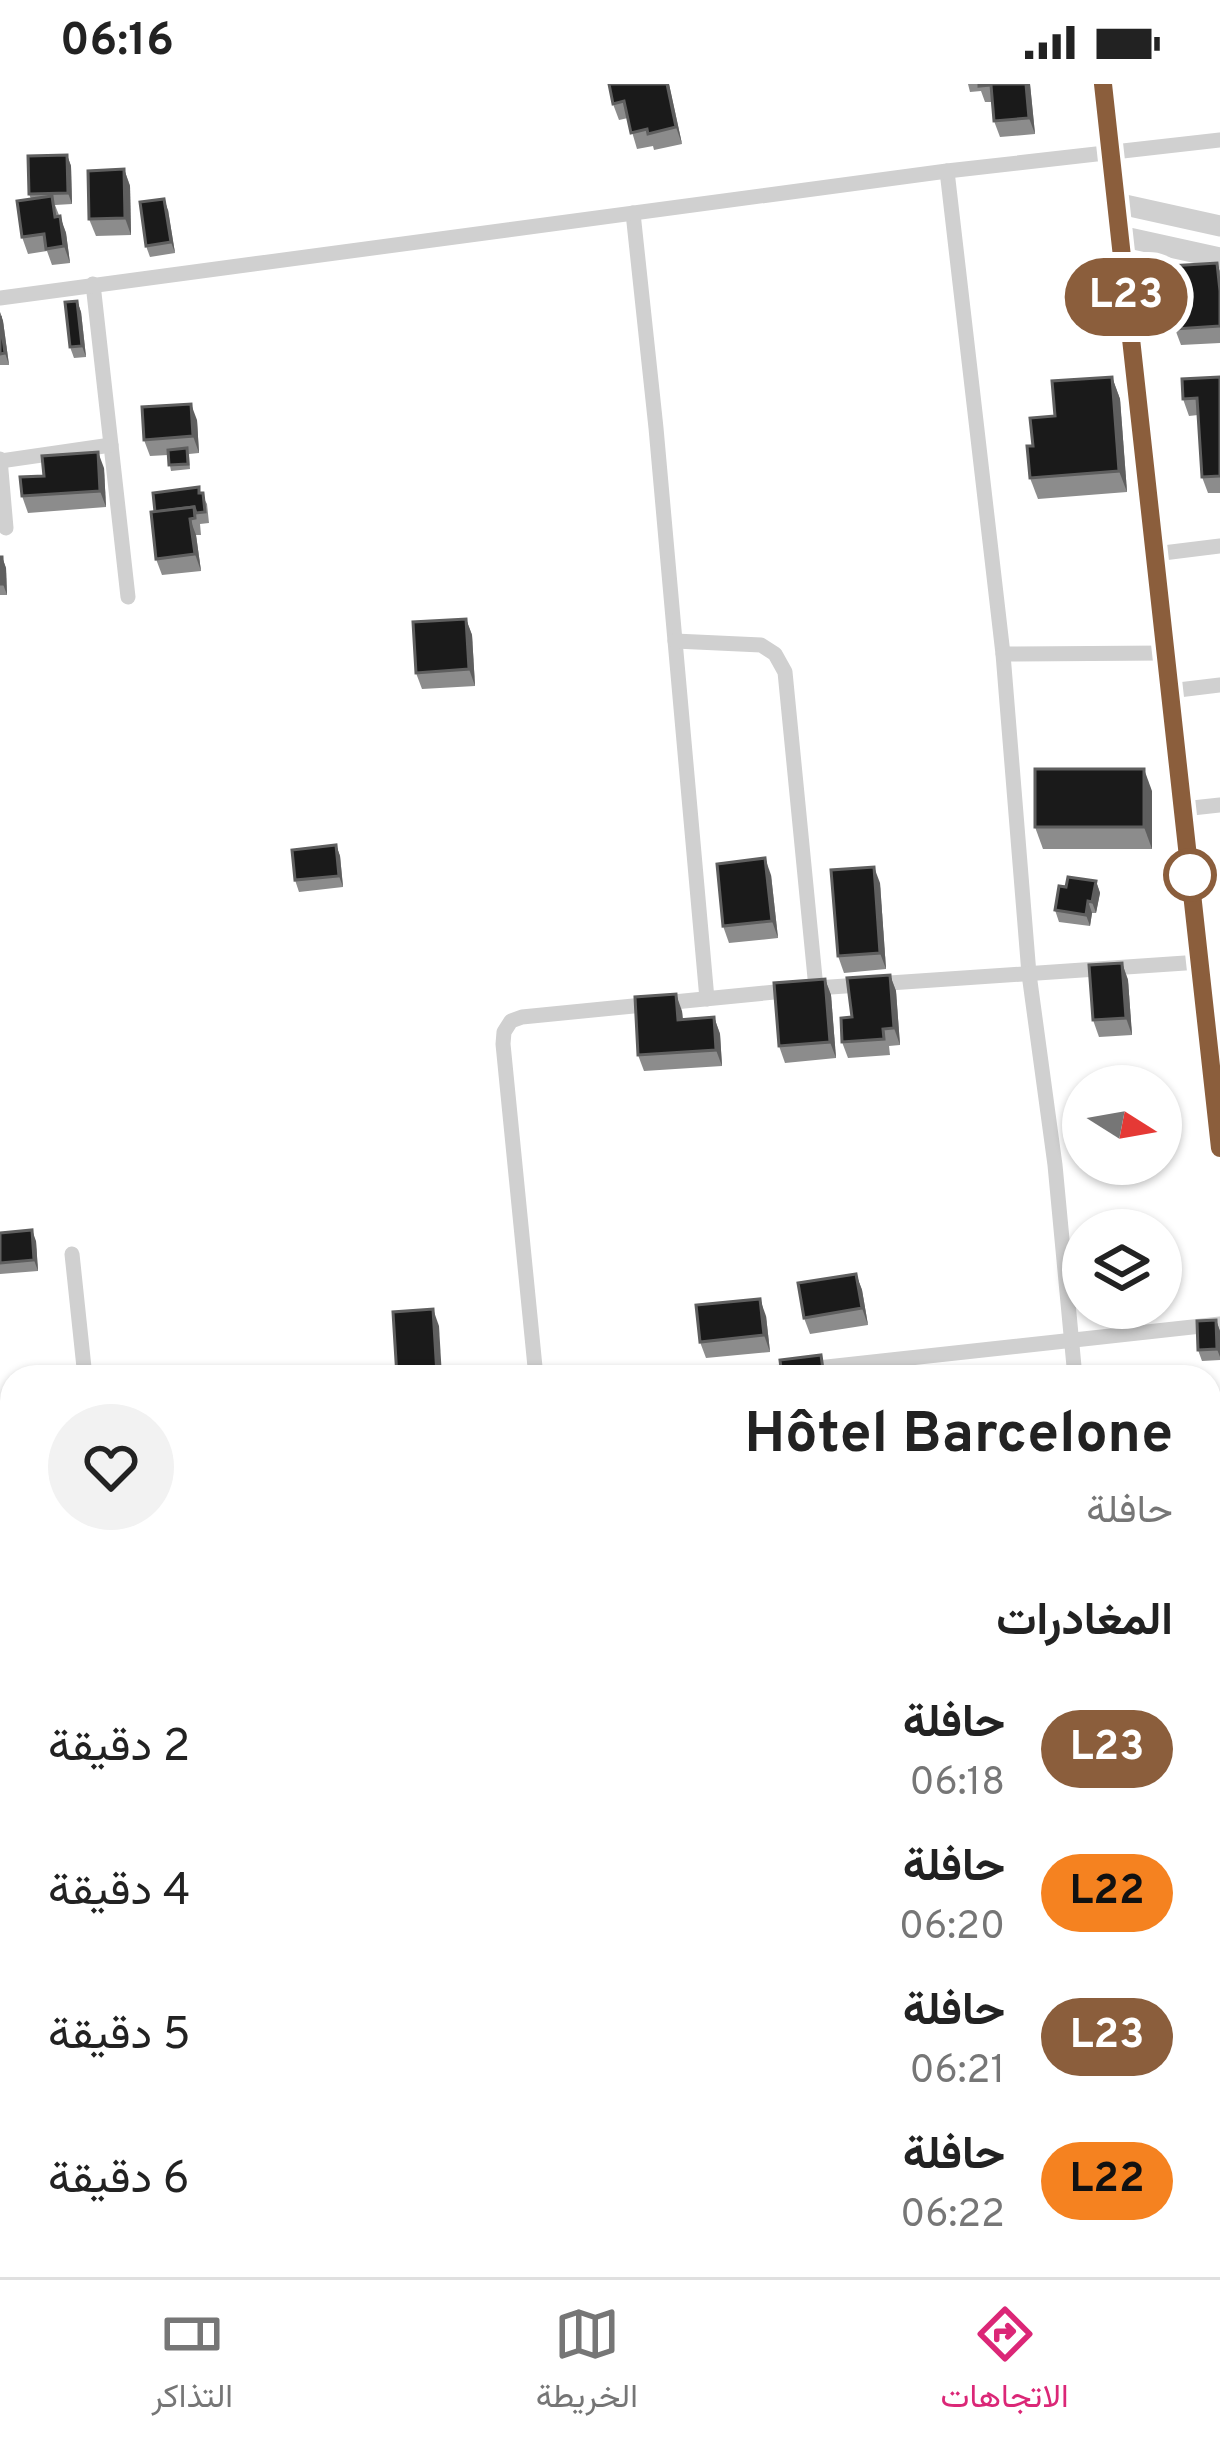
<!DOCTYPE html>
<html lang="ar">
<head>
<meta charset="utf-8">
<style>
	body { margin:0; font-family:Overpass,Vazirmatn,sans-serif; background:#f2f2f2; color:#222; direction:rtl; height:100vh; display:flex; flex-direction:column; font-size:45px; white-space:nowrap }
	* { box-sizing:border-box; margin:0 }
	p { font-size:39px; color:#767676 }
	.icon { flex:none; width:66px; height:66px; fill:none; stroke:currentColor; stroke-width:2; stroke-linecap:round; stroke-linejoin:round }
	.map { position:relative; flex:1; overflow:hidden; direction:ltr }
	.sheet { position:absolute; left:0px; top:1281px; width:1221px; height:912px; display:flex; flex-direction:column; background:#fff; border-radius:36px 36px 0 0; box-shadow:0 3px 9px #0004; direction:rtl }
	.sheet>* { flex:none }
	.badge { padding:0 24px; border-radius:39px; font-size:42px; line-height:78px }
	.needle { width:78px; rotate:101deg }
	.fabs { position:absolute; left:1062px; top:981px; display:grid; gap:24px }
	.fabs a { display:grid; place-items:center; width:120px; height:120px; border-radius:50%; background:#fff; box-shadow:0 3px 9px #0004; font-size:60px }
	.map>.badge { position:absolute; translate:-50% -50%; box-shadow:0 0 0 6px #fff }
	h2 { padding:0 48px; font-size:45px; line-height:108px }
	.round { display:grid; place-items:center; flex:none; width:126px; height:126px; border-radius:63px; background:#f2f2f2 }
	.headline { display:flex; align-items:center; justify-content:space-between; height:204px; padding:0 48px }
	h1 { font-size:57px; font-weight:700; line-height:90px }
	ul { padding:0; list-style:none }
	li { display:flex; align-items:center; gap:36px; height:144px; padding:0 48px }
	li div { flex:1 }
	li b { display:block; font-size:45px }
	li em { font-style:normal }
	li .badge { min-width:132px; font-weight:700; text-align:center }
	.status { display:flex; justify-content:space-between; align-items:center; height:84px; padding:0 60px; background:#fff; direction:ltr }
	.status svg { height:33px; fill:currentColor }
	.menu { display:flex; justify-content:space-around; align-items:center; height:168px; border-top:3px solid #e0e0e0; background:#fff; font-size:33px; color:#767676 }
	.menu a { display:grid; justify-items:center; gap:6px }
	.menu .active { color:#db2777 }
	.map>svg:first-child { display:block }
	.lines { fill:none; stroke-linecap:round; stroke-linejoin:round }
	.minor { stroke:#d0d0d0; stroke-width:15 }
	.tertiary { stroke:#d0d0d0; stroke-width:21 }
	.primary { stroke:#ababab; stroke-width:24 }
	.wall { fill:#8c8c8c }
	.shaded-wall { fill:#5f5f5f }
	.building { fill:#1a1a1a; stroke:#5f5f5f; stroke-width:3 }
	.line-casing { stroke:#fff; stroke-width:27 }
	.line { stroke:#8b5e3c; stroke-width:18 }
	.stop-dot { fill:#fff; stroke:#8b5e3c; stroke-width:6 }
</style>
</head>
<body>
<div class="status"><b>06:16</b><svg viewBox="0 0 49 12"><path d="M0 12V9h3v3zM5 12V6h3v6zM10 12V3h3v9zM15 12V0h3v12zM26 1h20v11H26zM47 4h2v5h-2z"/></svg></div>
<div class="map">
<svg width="1220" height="2193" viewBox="0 0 1220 2193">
	<rect width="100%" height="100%" fill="#fff"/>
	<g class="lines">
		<g class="minor">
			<path d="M947,87L1003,570L1029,890L1055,1081L1075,1293"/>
			<path d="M633,129L656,344L707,915"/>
			<path d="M93,200L128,513"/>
			<path d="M0,214L947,87L1220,56"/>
			<path d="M0,375L6,444"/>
			<path d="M0,377L111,361"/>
			<path d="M1155,470L1220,462"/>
			<path d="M675,557L761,561L775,570L785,588L816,904"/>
			<path d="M1003,570L1165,569"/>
			<path d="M1170,607L1220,601"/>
			<path d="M1183,725L1220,721"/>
			<path d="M72,1170L85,1293"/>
			<path d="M536,1293L503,960L504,948L511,937L522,933L816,904L1200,878"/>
			<path d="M736,1293L1220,1240"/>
			<path d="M1209,1467L1220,1466"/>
			<path d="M0,1512L12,1613"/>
			<path d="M1209,1534L1220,1532"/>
			<path d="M0,1635L12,1634"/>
			<path d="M1209,1695H1220"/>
			<path d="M1209,1836H1220"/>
			<path d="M1209,2117L1220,2116"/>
			<path d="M654,2181V2193"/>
			<path d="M756,2181L757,2193"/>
			<path d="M1085,2181L1086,2193"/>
			<path d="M1174,2181L1175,2193"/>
			<path d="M148,2193V2181"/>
		</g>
		<g class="tertiary">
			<path d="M1116,119L1220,142"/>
			<path d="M1120,152L1220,174"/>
		</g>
		<path class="primary" d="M1103,0L1220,1063"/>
	</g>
	<g class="wall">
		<path d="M669,0L682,60L654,66L653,62L637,65L628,34L619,36L613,20Z"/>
		<path d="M968,0H1030L1035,50L1000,53L994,37L992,18H985L981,7L970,8Z"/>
		<path d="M67,71L71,82L72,120L55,121L66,149L70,179L52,181L47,167L28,170L22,153L31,115L29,110Z"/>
		<path d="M124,85L130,102L131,151L96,152L89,135Z"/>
		<path d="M168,126L175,169L150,173L146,162Z"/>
		<path d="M1217,179L1220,187V259L1181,261L1175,245L1174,234L1170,235L1163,218L1171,203Z"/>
		<path d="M77,217L81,228L86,273L74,274L70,263Z"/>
		<path d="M0,228L3,237L9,281H0Z"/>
		<path d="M1112,293L1120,315L1127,408L1038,415L1030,394L1055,332Z"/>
		<path d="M1220,293V409H1208L1202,393L1198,331L1189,332L1183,315Z"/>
		<path d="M197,336L199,369L189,370L190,385L171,387L168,371L150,372L144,356Z"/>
		<path d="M104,384L106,423L28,429L22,412Z"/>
		<path d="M201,409L207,420L209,439L200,440L201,451H196L201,487L162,491L156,475L155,428Z"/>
		<path d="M0,473H2L6,484L7,511H0Z"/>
		<path d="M466,535L472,551L475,602L422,605L416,589Z"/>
		<path d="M1152,707V765H1043L1035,743Z"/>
		<path d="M336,761L340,772L343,803L299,808L295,796Z"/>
		<path d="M771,791L778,854L729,859L723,842Z"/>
		<path d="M1096,797L1100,809L1096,829H1092L1090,842L1059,838L1055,826L1066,803Z"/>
		<path d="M880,799L886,885L844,889L838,872Z"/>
		<path d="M1122,879L1128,896L1132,951L1099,953L1093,936Z"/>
		<path d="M890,891L896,907L900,961L889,962L890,971L848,974L842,958L852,933Z"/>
		<path d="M825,895L831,911L836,974L785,979L779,962Z"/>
		<path d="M682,927L683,935L714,933L720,950L722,982L644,987L638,971Z"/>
		<path d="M0,1149L36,1157L38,1187L0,1190Z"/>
		<path d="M856,1190L862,1206L868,1241L810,1250L804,1234Z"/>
		<path d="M766,1232L770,1268L706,1274L700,1258Z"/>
		<path d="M1216,1236L1220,1247V1276L1202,1277L1198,1266Z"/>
		<path d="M1209,1942H1216L1220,1954V1995H1209Z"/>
		<path d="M1209,2054H1215L1219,2065L1220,2099H1209Z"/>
		<path d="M1220,2136V2193H1188L1184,2181Z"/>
	</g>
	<g class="shaded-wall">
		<path d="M667,0H669L682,60L676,43Z"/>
		<path d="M1026,0H1030L1035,50L1029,34Z"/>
		<path d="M67,71L71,82L72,120L68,109Z"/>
		<path d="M124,85L130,102L131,151L125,134Z"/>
		<path d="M164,115L168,126L175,169L171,158Z"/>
		<path d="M60,132L66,149L70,179L64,162Z"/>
		<path d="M77,217L81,228L86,273L82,262Z"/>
		<path d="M0,228L3,237L9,281L5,269Z"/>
		<path d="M1112,293L1120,315L1127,408L1119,387Z"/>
		<path d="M191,320L197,336L199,369L193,352Z"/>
		<path d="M98,368L104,384L106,423L100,407Z"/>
		<path d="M190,435L196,451L201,487L195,470Z"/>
		<path d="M2,473L6,484L7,511L3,500Z"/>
		<path d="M466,535L472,551L475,602L469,585Z"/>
		<path d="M1144,685L1152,707V765L1144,743Z"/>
		<path d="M336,761L340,772L343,803L339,792Z"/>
		<path d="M765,774L771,791L778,854L772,837Z"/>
		<path d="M874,783L880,799L886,885L880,869Z"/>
		<path d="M1096,797L1100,809L1096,829L1092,818Z"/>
		<path d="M1088,817L1092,829L1090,842L1086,831Z"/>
		<path d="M1122,879L1128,896L1132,951L1126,934Z"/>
		<path d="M890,891L896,907L900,961L894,944Z"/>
		<path d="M825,895L831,911L836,974L830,958Z"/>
		<path d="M676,910L682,927L684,952L678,936Z"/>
		<path d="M714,933L720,950L722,982L716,966Z"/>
		<path d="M32,1146L36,1157L38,1187L34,1176Z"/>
		<path d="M856,1190L862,1206L868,1241L862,1224Z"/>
		<path d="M760,1215L766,1232L770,1268L764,1251Z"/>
		<path d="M433,1225L439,1242L442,1293L437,1291Z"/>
		<path d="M1216,1236L1220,1247V1273L1217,1265Z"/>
		<path d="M1216,1942L1220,1954V1988L1216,1978Z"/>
		<path d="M1215,2054L1219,2065L1220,2099L1216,2088Z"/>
		<path d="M618,2181H622L625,2193H617Z"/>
	</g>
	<g class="building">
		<path d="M609,0H667L676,43L648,50L647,45L631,49L624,17L613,20Z"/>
		<path d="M979,0H1026L1029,34L994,37L991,1L979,2Z"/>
		<path d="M67,71L68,109L29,110L28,72Z"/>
		<path d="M124,85L125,134L89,135L88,87Z"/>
		<path d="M52,112L55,133L60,132L64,162L46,165L44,150L22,153L17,117Z"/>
		<path d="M164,115L171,158L146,162L140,118Z"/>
		<path d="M1217,179L1220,207V242L1175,245L1173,218H1163V203H1171L1170,182Z"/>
		<path d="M77,217L82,262L70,263L65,218Z"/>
		<path d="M0,232L5,269L0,270Z"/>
		<path d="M1112,293L1119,387L1030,394L1027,362H1033L1030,334L1055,332L1052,297Z"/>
		<path d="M1220,293V392L1202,393L1197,314L1183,315L1182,295Z"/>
		<path d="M191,320L193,352L144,356L142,323Z"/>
		<path d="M187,364L188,380L169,381L168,366Z"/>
		<path d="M98,368L100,407L22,412L20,393L44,392L42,372Z"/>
		<path d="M199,403V409H203L205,428L196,429L194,423L155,428L153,409Z"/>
		<path d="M194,423L195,434L190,435L195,470L156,475L151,428Z"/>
		<path d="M0,473H2L3,500H0Z"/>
		<path d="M466,535L469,585L416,589L413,538Z"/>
		<rect x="1035" y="685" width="109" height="58"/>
		<path d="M336,761L339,792L295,796L292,766Z"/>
		<path d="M765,774L772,837L723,842L717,780Z"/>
		<path d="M874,783L880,869L838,872L831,786Z"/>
		<path d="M1068,793L1096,797L1092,818L1088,817L1086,831L1055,826L1059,802L1066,803Z"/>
		<path d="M1122,879L1126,934L1093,936L1089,881Z"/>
		<path d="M890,891L894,944L883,945L884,955L842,958L841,934L852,933L847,894Z"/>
		<path d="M825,895L830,958L779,962L774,899Z"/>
		<path d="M676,910L678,936L714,933L716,966L638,971L635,913Z"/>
		<path d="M32,1146L34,1176L0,1179V1149Z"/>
		<path d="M856,1190L862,1224L804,1234L798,1199Z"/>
		<path d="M760,1215L764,1251L700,1258L696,1221Z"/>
		<path d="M433,1225L437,1291L397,1293L393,1228Z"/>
		<path d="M1216,1236L1217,1265L1198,1266L1197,1237Z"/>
		<path d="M821,1271L824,1293H782L780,1276Z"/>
		<rect x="1209" y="1942" width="7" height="36"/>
		<path d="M1209,2054H1215L1216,2088H1209Z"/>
		<path d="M1220,2136V2180L1209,2181V2137Z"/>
		<path d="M565,2181H618L617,2193H564Z"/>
	</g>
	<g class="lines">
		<defs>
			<path id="line" d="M1103,0L1220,1064"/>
		</defs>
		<use href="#line" class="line-casing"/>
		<use href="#line" class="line"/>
	</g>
	<circle class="stop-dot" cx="1190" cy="791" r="24"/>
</svg>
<div class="fabs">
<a><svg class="needle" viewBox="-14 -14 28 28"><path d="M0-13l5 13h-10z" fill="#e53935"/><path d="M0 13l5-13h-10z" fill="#767676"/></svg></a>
<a><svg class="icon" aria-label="layers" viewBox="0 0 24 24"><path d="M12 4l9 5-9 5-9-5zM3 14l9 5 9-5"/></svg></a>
</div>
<b class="badge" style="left:1126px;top:213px;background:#8b5e3c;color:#fff">L23</b>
<section class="sheet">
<div class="headline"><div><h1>Hôtel Barcelone</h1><p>حافلة</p></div><a class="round"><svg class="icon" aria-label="heart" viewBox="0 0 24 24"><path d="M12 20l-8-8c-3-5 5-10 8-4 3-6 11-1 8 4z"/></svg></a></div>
<h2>المغادرات</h2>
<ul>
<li><span class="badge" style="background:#8b5e3c;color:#fff">L23</span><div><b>حافلة</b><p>06:18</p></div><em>2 دقيقة</em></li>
<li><span class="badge" style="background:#f58220;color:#111">L22</span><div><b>حافلة</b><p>06:20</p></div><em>4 دقيقة</em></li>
<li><span class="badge" style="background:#8b5e3c;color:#fff">L23</span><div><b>حافلة</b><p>06:21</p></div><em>5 دقيقة</em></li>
<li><span class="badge" style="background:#f58220;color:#111">L22</span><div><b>حافلة</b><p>06:22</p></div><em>6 دقيقة</em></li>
</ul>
</section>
</div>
<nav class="menu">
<a class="active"><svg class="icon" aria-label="directions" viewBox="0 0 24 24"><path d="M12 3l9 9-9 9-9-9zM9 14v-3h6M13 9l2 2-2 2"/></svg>الاتجاهات</a>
<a><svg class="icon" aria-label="map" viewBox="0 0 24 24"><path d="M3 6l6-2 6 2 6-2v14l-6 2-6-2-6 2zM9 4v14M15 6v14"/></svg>الخريطة</a>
<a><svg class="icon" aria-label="tickets" viewBox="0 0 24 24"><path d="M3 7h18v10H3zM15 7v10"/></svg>التذاكر</a>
</nav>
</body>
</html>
